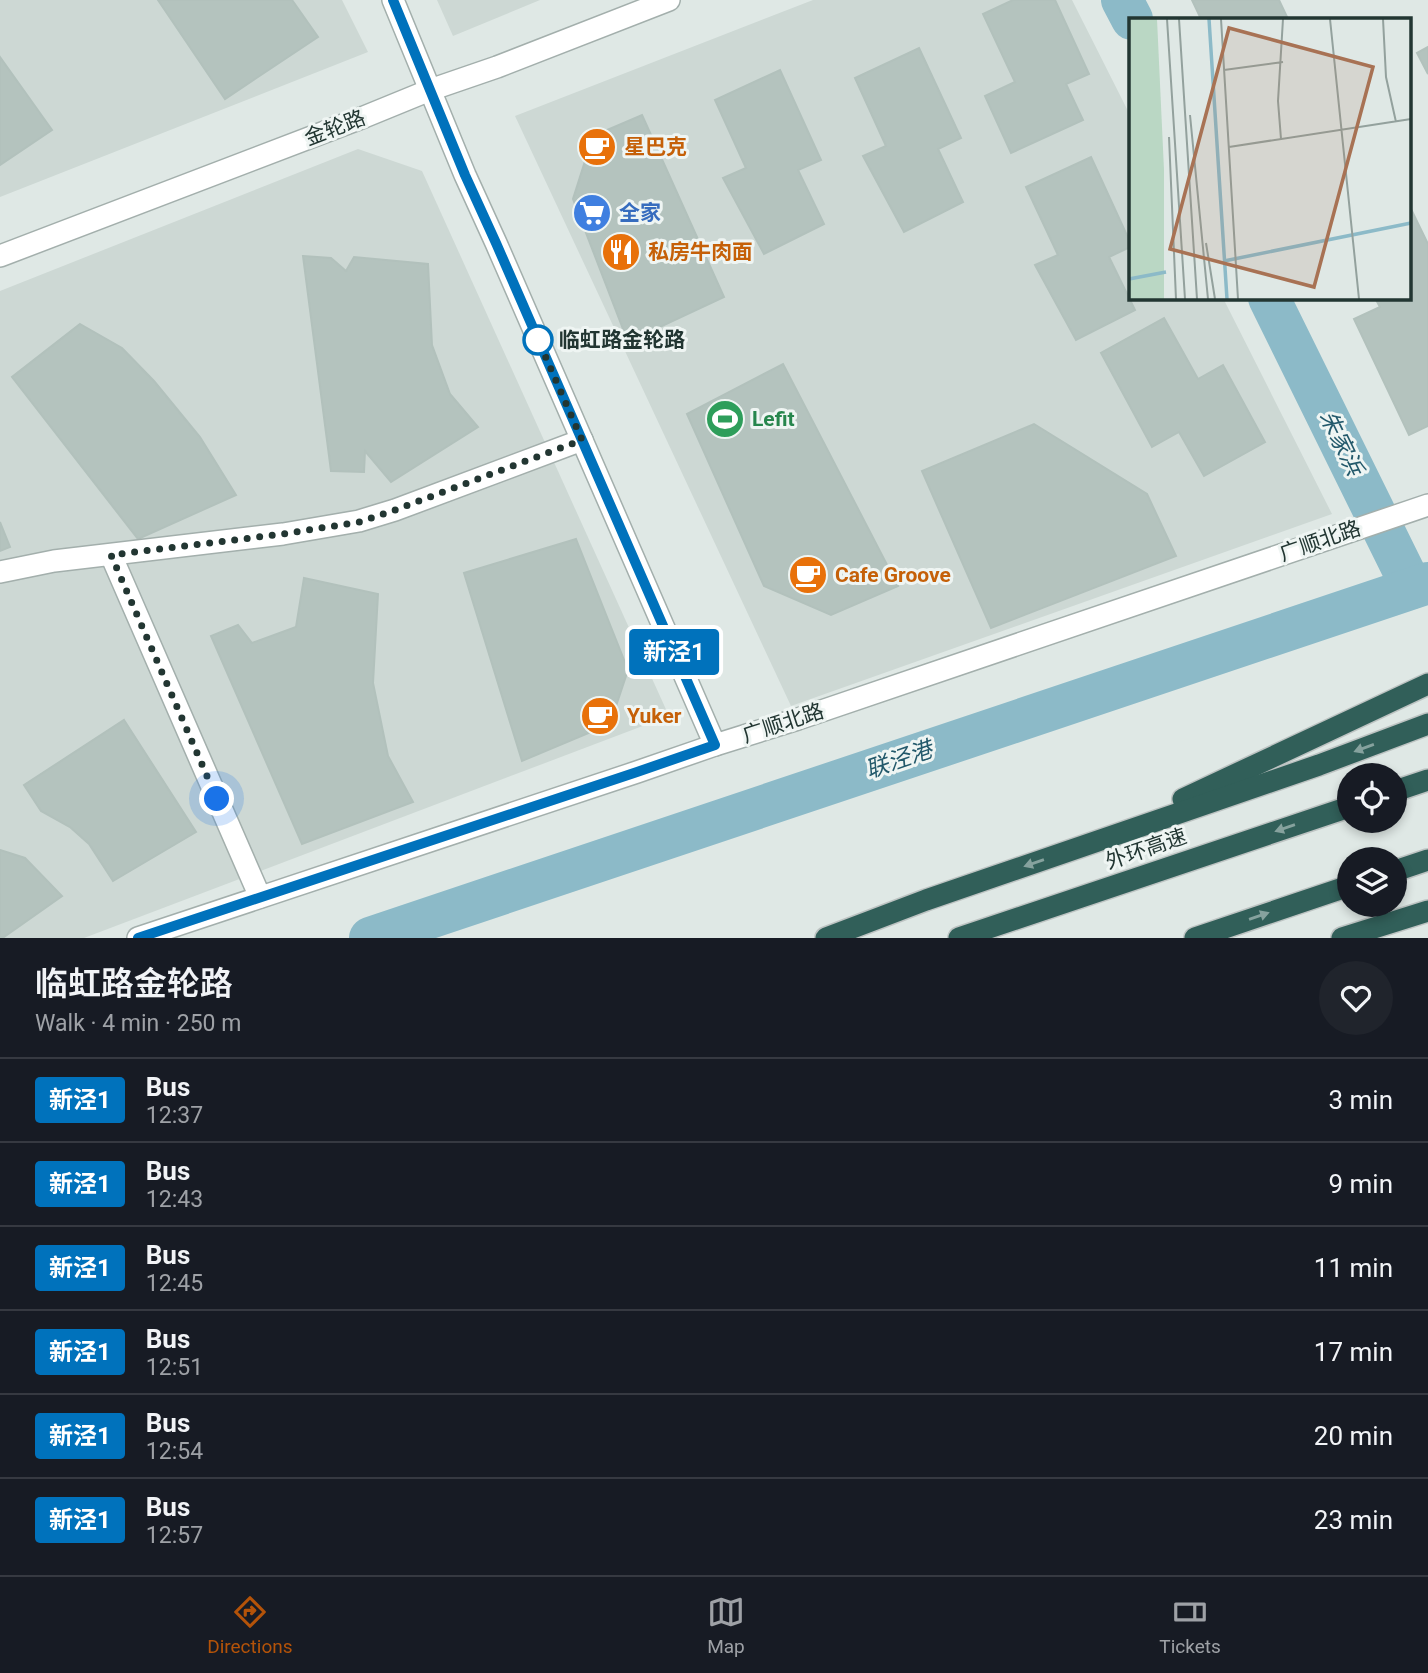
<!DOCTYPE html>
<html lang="en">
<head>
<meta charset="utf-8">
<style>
	body { margin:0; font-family:Roboto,"Noto Sans SC",sans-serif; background:#20242c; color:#f1f3f6; height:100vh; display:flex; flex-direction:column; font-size:26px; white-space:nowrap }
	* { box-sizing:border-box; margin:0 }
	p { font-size:23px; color:#9ea1a6 }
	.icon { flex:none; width:38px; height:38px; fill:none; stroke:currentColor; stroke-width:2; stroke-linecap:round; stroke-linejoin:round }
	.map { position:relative; height:938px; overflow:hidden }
	.side { display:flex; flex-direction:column; background:#171b24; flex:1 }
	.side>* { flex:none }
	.badge { padding:0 14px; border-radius:5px; font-size:24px; line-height:46px }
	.controls { position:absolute; left:1337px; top:763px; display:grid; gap:14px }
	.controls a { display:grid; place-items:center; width:70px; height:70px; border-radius:50%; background:#171b24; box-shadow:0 4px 10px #0003; font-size:35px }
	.you { position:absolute; width:35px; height:35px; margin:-18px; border:5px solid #fff; border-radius:50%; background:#1a73e8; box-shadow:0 0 0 10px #1a73e833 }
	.map>.badge { position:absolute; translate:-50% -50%; box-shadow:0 0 0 4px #fff }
	.round { display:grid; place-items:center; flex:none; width:74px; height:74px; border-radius:37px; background:#20242c }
	.headline { display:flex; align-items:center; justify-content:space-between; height:119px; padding:0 35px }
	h1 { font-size:33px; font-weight:600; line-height:52px }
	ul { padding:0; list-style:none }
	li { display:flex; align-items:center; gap:21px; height:84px; padding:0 35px; border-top:2px solid #363941 }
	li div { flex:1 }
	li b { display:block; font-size:26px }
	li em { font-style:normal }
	li .badge { min-width:77px; font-weight:700; text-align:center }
	.dock { display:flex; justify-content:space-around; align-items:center; height:98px; border-top:2px solid #363941; background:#171b24; font-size:19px; color:#9ea1a6 }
	.dock a { display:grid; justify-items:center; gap:4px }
	.dock .selected { color:#b45309 }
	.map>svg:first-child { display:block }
	.built { fill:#cdd8d4 }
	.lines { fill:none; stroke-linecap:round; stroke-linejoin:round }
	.river { stroke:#8cbac8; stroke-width:42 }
	.building { fill:#b4c3be; stroke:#b2c1bc; stroke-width:2 }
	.minor-casing { stroke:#a3afac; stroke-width:24 }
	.tertiary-casing { stroke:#a3afac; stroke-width:24 }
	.motorway-casing { stroke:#bdc3c2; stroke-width:24 }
	.minor { stroke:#fff; stroke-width:21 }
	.tertiary { stroke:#fff; stroke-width:21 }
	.motorway { stroke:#315f59; stroke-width:21 }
	.oneway { fill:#86a29e }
	.line-casing { stroke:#fff; stroke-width:16 }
	.line { stroke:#0072bc; stroke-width:10 }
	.walk { stroke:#223632; stroke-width:7; stroke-dasharray:0 12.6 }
	.stop-dot { fill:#fff; stroke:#0072bc; stroke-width:3.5 }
	.labels { text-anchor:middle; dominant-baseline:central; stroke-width:6; stroke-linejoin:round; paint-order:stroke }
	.street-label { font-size:21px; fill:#223632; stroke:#eff5f3 }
	.food-label { font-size:21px; font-weight:bold; fill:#c56008; stroke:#eff5f3; text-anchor:start }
	.shop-label { font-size:21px; font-weight:bold; fill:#366cbe; stroke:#eff5f3; text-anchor:start }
	.stop-label { font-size:21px; font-weight:bold; fill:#223632; stroke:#eff5f3; text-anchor:start }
	.leisure-label { font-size:21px; font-weight:bold; fill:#27864d; stroke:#eff5f3; text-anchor:start }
	.water-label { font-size:23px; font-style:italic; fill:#23596b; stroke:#eff5f3 }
	.inset-river { fill:none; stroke:#8cbac8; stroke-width:3.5 }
	.inset-road { fill:none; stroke:#93a19d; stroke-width:2 }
	.view { fill:#a87254; fill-opacity:0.15; stroke:#a87254; stroke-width:3.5 }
	.inset-edge { fill:none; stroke:#223632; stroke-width:3.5 }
</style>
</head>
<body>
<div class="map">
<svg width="1428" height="938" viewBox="0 0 1428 938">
	<rect width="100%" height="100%" fill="#dfe8e5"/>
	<g class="built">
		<path d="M0,0H342L368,52L0,197Z"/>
		<path d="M437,0H540L453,36Z"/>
		<path d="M813,0H1072L1130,115V298H1223L1332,514L791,706L515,116Z"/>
		<path d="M358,149L422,171L669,716L84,938H0V291Z"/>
	</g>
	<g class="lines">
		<g class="river">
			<path d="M1122,0L1132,19"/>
			<path d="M1269,298L1412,588"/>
			<path d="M370,938L1428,583"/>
		</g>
	</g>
	<g class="building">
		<path d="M158,0H292L318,37L225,99Z"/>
		<path d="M1013,0H1055L1089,74L1066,84L1083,120L1011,153L985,96L1015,82L983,14Z"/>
		<path d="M1192,0H1279L1288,19H1201Z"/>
		<path d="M1428,47V74L1417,53Z"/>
		<path d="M919,48L961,138L938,149L963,202L904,232L863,156L886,146L855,78Z"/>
		<path d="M0,57L52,130L0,165Z"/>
		<path d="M780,70L821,160L798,170L824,224L764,254L723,178L746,168L715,100Z"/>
		<path d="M642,115L724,297L628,342L573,199L593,136Z"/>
		<path d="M1091,157L1130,242V247L1109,257L1135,310L1076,340L1035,265L1058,255L1026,187Z"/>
		<path d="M1411,209L1428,244V426L1409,435L1354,319L1380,307L1375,298H1409V210Z"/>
		<path d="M303,256L331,258L346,271L354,257L428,264L432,345L450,394L478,427L391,482L365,451L364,472L331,471Z"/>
		<path d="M1164,318L1198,379L1223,365L1265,442L1204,476L1179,432L1152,447L1101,353Z"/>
		<path d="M80,324L122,348L154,381L200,437L236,495L138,539L12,377Z"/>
		<path d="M783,364L898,586L831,615L764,586L687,414Z"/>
		<path d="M1034,424L1147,494L1176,556L991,628L922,471Z"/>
		<path d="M0,522L10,547L0,551Z"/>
		<path d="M576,539L628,670L610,724L522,761L464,573Z"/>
		<path d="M304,578L378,594L373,683L388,756L413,802L302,844L211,636L238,625L252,643L296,627Z"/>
		<path d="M124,720L196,832L113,881L89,844L70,827L41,811L24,785Z"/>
		<path d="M0,850L25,858L62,896L4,937H0Z"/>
	</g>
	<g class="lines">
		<defs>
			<g id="minor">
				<path d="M111,555L260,897"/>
				<path d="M0,572L54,561L283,534L359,521L395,510L582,440"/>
			</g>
			<g id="tertiary">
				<path d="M393,0L465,175L496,243L715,745"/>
				<path d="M0,256L364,117L430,90L497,67L669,0"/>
				<path d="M138,938L637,772L715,745L798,719L1428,505"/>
			</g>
			<g id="motorway">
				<path d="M1395,791L1428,780"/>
				<path d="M1183,799L1428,684"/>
				<path d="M1395,871L1428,860"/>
				<path d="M826,938L926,900L1319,765L1428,724"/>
				<path d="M959,938L1349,807"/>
				<path d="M1195,938L1349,886"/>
				<path d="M1342,938L1428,911"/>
			</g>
		</defs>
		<use href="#minor" class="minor-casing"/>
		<use href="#tertiary" class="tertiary-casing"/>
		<use href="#motorway" class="motorway-casing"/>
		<use href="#minor" class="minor"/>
		<use href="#tertiary" class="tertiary"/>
		<use href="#motorway" class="motorway"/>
	</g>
	<defs><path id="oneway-solid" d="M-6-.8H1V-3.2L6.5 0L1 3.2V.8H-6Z" transform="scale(1.75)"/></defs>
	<g class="oneway">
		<use href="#oneway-solid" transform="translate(1364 748) rotate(160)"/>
		<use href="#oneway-solid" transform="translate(1285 828) rotate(161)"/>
		<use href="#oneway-solid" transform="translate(1034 863) rotate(161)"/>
		<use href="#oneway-solid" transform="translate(1259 916) rotate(-19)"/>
	</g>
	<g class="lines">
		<defs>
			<path id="line" d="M138,938L637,772L715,745L496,243L465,175L393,0"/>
		</defs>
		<use href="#line" class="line-casing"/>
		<use href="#line" class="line"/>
		<path class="walk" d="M217,799L111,555L283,534L359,522L395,510L582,440L536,335L538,340"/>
	</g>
	<defs>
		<symbol id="cafe-disc" viewBox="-11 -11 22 22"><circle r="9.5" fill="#e8710a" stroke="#eff5f3"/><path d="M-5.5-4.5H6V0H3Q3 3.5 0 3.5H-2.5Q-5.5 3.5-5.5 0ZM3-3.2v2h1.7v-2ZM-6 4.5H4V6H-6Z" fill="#fff"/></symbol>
		<symbol id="supermarket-disc" viewBox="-11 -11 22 22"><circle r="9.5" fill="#3f7fe0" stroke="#eff5f3"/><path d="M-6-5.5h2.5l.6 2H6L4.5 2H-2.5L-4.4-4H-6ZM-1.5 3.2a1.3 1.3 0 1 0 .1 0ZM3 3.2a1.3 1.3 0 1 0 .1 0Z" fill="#fff"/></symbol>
		<symbol id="restaurant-disc" viewBox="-11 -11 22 22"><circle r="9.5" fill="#e8710a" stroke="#eff5f3"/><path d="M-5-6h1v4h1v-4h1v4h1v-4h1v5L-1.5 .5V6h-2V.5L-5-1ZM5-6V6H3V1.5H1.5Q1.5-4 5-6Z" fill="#fff"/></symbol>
		<symbol id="stadium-disc" viewBox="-11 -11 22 22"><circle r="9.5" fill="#2e9e5b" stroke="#eff5f3"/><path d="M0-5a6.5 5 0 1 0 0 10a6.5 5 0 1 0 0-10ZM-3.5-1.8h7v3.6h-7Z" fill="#fff"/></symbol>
	</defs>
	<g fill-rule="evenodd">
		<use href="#cafe-disc" x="575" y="125" width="44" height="44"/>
		<use href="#supermarket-disc" x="570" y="191" width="44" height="44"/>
		<use href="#restaurant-disc" x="599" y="230" width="44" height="44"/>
		<use href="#stadium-disc" x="703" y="397" width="44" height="44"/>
		<use href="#cafe-disc" x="786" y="553" width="44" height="44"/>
		<use href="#cafe-disc" x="578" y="694" width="44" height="44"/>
	</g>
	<circle class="stop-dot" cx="538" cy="340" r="14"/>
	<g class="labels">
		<g class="street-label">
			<text transform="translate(335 128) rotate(-21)">金轮路</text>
			<text transform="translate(1320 541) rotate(-19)">广顺北路</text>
			<text transform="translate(783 723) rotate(-18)">广顺北路</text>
			<text transform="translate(1146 849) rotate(-19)">外环高速</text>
		</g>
		<g class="food-label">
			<text x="624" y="147">星巴克</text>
			<text x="648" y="252">私房牛肉面</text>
			<text x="835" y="575">Cafe Groove</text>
			<text x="627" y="716">Yuker</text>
		</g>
		<g class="shop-label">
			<text x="619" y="213">全家</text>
		</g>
		<g class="stop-label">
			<text x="559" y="340">临虹路金轮路</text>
		</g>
		<g class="leisure-label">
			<text x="752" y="419">Lefit</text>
		</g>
		<g class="water-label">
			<text transform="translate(1341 443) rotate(64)">朱家浜</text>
			<text transform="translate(899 760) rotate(-19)">联泾港</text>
		</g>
	</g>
	<g transform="translate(1129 18)">
		<rect width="282" height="282" fill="#dfe8e5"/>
		<path d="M0,1H28L35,152V281H0Z" fill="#bad7c4"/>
		<path class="inset-river" d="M80,1L98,281M95,243L282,205M0,261L37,254"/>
		<path class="inset-road" d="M38,1L56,281M50,1L68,281M92,1L109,281M201,1L230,281M254,1L257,59L267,104M95,52L154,44M61,97L79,281M40,119L47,281M152,121L149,83L154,1M100,129L282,101M77,225L86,281"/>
		<path class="view" d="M100,10L244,49L185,269L41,231Z"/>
		<rect width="282" height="282" class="inset-edge"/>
	</g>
</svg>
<div class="controls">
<a><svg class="icon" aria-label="locate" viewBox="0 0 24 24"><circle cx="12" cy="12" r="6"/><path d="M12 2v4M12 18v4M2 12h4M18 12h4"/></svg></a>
<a><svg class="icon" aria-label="layers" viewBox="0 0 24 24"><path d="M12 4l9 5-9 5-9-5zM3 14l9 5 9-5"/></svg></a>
</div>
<div class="you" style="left:217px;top:799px"></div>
<b class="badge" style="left:674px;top:652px;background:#0072bc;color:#fff">新泾1</b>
</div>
<section class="side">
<div class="headline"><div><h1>临虹路金轮路</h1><p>Walk · 4 min · 250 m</p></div><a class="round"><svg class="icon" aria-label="heart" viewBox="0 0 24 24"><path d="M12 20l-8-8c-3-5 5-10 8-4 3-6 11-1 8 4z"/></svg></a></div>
<ul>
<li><span class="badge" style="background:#0072bc;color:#fff">新泾1</span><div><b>Bus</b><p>12:37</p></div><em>3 min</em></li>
<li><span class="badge" style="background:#0072bc;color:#fff">新泾1</span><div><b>Bus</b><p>12:43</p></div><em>9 min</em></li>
<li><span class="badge" style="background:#0072bc;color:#fff">新泾1</span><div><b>Bus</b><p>12:45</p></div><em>11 min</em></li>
<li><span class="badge" style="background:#0072bc;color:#fff">新泾1</span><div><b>Bus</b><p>12:51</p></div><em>17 min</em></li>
<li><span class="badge" style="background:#0072bc;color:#fff">新泾1</span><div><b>Bus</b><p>12:54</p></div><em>20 min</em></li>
<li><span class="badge" style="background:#0072bc;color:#fff">新泾1</span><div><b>Bus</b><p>12:57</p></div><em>23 min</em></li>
</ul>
</section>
<nav class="dock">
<a class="selected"><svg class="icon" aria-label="directions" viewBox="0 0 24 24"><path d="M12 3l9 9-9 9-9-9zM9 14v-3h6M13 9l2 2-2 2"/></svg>Directions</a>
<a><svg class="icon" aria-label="map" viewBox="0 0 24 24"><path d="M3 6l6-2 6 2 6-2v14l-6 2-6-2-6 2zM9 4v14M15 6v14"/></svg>Map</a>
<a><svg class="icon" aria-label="tickets" viewBox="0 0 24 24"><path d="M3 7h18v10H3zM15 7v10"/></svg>Tickets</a>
</nav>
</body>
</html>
